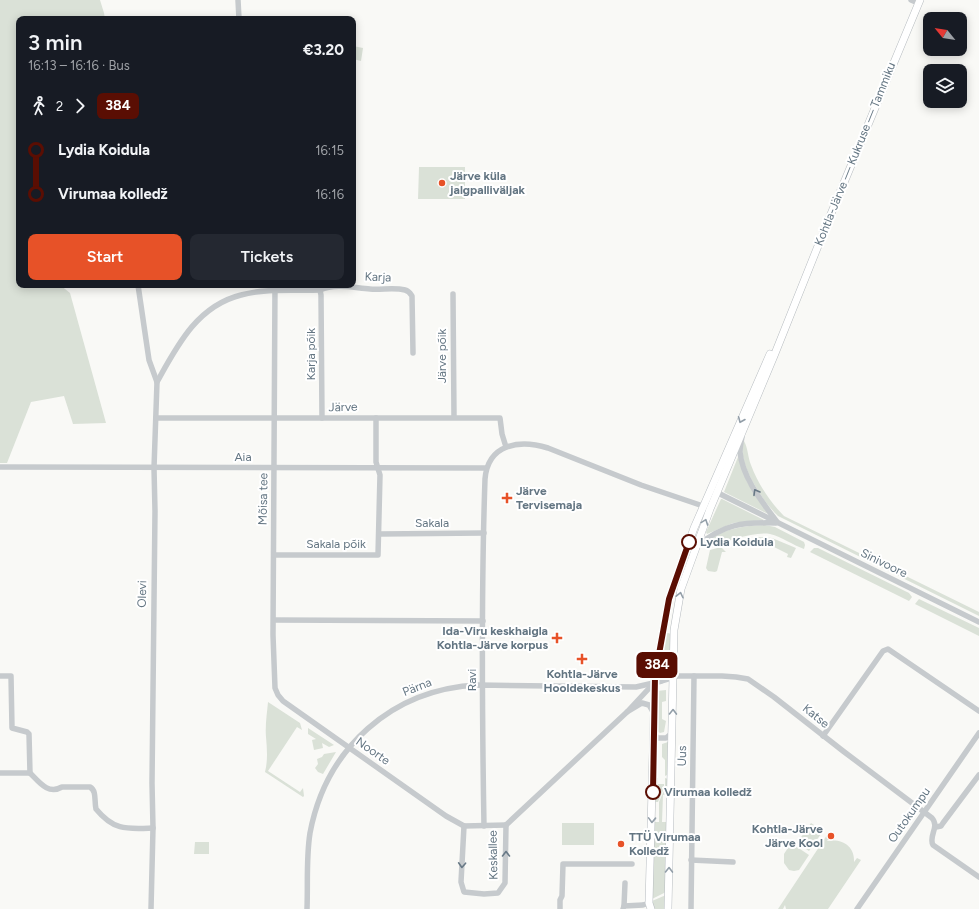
<!DOCTYPE html>
<html lang="en">
<head>
<meta charset="utf-8">
<style>
	body { margin:0; font-family:Figtree,sans-serif; background:#242831; color:#f1f3f6; height:100vh; display:flex; flex-direction:column; font-size:15px; white-space:nowrap }
	* { box-sizing:border-box; margin:0 }
	p { font-size:13px; color:#9ea1a6 }
	.icon { flex:none; width:22px; height:22px; fill:none; stroke:currentColor; stroke-width:2; stroke-linecap:round; stroke-linejoin:round }
	.map { position:relative; flex:1; overflow:hidden }
	.sheet { position:absolute; left:16px; top:16px; width:340px; height:272px; display:flex; flex-direction:column; background:#171b24; border-radius:8px; box-shadow:0 2px 10px #0003 }
	.sheet>* { flex:none }
	.badge { padding:0 8px; border-radius:6px; font-size:14px; line-height:26px }
	.needle { width:26px; rotate:300deg }
	.tools { position:absolute; left:923px; top:12px; display:grid; gap:8px }
	.tools a { display:grid; place-items:center; width:44px; height:44px; border-radius:8px; background:#171b24; box-shadow:0 2px 10px #0003; font-size:20px }
	.map>.badge { position:absolute; translate:-50% -50%; box-shadow:0 0 0 2px #fff }
	.legs { display:flex; align-items:center; gap:6px; height:44px; padding:0 12px; font-size:13px }
	.legs p { margin-inline-start:auto }
	.headline { display:flex; align-items:center; justify-content:space-between; height:68px; padding:0 12px }
	h1 { font-size:22px; font-weight:600; line-height:30px }
	.action { display:flex; gap:8px; margin-top:auto; padding:8px 12px }
	.action a { flex:1; height:46px; border-radius:8px; background:#e75228; color:#fff; font-size:16px; font-weight:600; line-height:46px; text-align:center }
	.action a+a { background:#242831; color:#f1f3f6 }
	ul { padding:0 12px; list-style:none }
	li { display:flex; align-items:center; gap:14px; height:44px; font-size:15px }
	li i { display:grid; place-items:center; width:6px; height:100%; margin:0 5px; background:currentColor }
	li i::after { content:''; width:10px; height:10px; margin:-5px; border:3px solid; border-radius:50%; background:#171b24 }
	li p { margin-inline-start:auto }
	li:first-child i { background:linear-gradient(#0000 50%,currentColor 0) }
	li:last-child i { background:linear-gradient(currentColor 50%,#0000 0) }
	.map>svg:first-child { display:block }
	.green { fill:#dae1d7 }
	.lines { fill:none; stroke-linecap:round; stroke-linejoin:round }
	.major-casing { stroke:#b7bcc0; stroke-width:8 }
	.minor { stroke:#c6cacd; stroke-width:5.5 }
	.major { stroke:#fff; stroke-width:7 }
	.oneway { stroke:#929ea8 }
	.oneway2 { stroke:#687986 }
	.line-1-casing { stroke:#fff; stroke-width:9 }
	.line-1 { stroke:#5a0e03; stroke-width:6 }
	.poi-dot { fill:#e75228; stroke:#fff; stroke-width:1.5 }
	.stop-1-dot { fill:#fff; stroke:#5a0e03; stroke-width:2 }
	.labels { text-anchor:middle; dominant-baseline:central; stroke-width:4; stroke-linejoin:round; paint-order:stroke }
	.street-label { font-size:12px; fill:#637582; stroke:#fff }
	.poi-label { font-size:12px; font-weight:bold; fill:#637582; stroke:#fff; text-anchor:start }
	.stop-label { font-size:12px; font-weight:bold; fill:#637582; stroke:#fff; text-anchor:start }
</style>
</head>
<body>
<div class="map">
<svg width="979" height="909" viewBox="0 0 979 909">
	<rect width="100%" height="100%" fill="#f9f9f6"/>
	<g class="green">
		<path d="M0,0H100L104,13L105,19H19V285H60L70,293L106,423L73,424L64,396L31,402L7,463H0Z"/>
		<path d="M353,46L363,48L361,61L353,59Z"/>
		<path d="M419,167H465V199H418Z"/>
		<path d="M744,441C748,448 748,458 751,465C758,484 770,502 784,516L979,612V616L778,516C764,503 735,461 744,441Z"/>
		<path d="M738,457L747,482L768,514L724,492Z"/>
		<path d="M721,499H722L764,520L733,523L707,534L706,532Z"/>
		<path d="M765,525L775,527L804,542L805,545L804,549C793,545 782,537 770,534C754,531 726,542 710,547L709,540C727,528 744,526 765,525Z"/>
		<path d="M758,537L772,538L796,548L791,558L787,557L788,554L758,539Z"/>
		<path d="M721,547L726,552H722L717,571L715,572L708,571L706,568L710,550Z"/>
		<path d="M814,548H818L909,593L912,597L909,601L810,552Z"/>
		<path d="M919,599L979,628V636L915,604Z"/>
		<path d="M665,632L671,634L669,673L658,675Z"/>
		<path d="M666,690V701L662,702V719L666,721L664,732L660,733L656,730L657,691Z"/>
		<path d="M268,702L300,723L302,730L297,727L268,771L300,792L303,788L304,796L303,797L265,772C268,760 267,749 266,737C265,726 267,713 268,702Z"/>
		<path d="M308,728L334,745L329,747L322,743L323,748L314,750L312,740L316,739L308,734Z"/>
		<path d="M668,742L667,775L665,776V760L662,757V744Z"/>
		<path d="M336,752L323,774L318,772L315,768L318,764L317,759L322,757L324,754Z"/>
		<path d="M655,778H658V784H664V788L658,802H655Z"/>
		<path d="M665,778L668,779L667,794L663,795L662,822H667V833L654,836V822H659V802L665,788Z"/>
		<rect x="562" y="823" width="32" height="22"/>
		<path d="M811,823L823,831L809,851L797,843Z"/>
		<path d="M829,832L832,834L827,841C842,838 855,846 854,862L857,858L861,860L828,909H786L785,905L783,909H778Z"/>
		<path d="M667,835L666,892L652,899L654,838Z"/>
		<path d="M195,842H209V854H194Z"/>
		<path d="M791,843L809,855L799,870L794,871L789,870L784,863V854Z"/>
		<path d="M666,895V909H653L652,901Z"/>
	</g>
	<g class="lines">
		<defs>
			<g id="major">
				<path d="M651,909L649,903L655,676L669,599L694,528L770,354"/>
				<path d="M668,909L674,630L681,589L710,509L774,356L828,221L920,0"/>
			</g>
		</defs>
		<use href="#major" class="major-casing"/>
		<g class="minor">
			<path d="M238,0L239,19"/>
			<path d="M911,0L918,3"/>
			<path d="M138,285L149,360L157,382L154,468L155,511L152,783L153,828L151,909"/>
			<path d="M275,285L273,635L275,688L278,695L283,701L446,816L464,826L506,825"/>
			<path d="M320,290L321,295L322,418"/>
			<path d="M453,294L454,417"/>
			<path d="M157,382C177,346 197,306 241,295C266,288 294,291 320,290C336,283 354,288 370,289C382,290 394,287 405,290C409,291 410,293 412,296L413,353"/>
			<path d="M156,418H500L502,434L506,447"/>
			<path d="M742,437C741,442 740,447 740,452C742,477 763,503 777,522"/>
			<path d="M0,467L486,468"/>
			<path d="M714,491L979,622"/>
			<path d="M380,534L484,533"/>
			<path d="M697,546C724,524 742,522 776,523"/>
			<path d="M274,555H378L380,475L376,462V418"/>
			<path d="M274,620L483,621"/>
			<path d="M0,676H11L12,728L27,732L29,734L30,773C39,782 48,795 62,787H90C97,791 94,801 96,809C114,831 127,829 153,828"/>
			<path d="M653,712L649,705L642,703L627,712L654,683"/>
			<path d="M654,735L658,738H666L672,733"/>
			<path d="M823,736L883,651L888,649L979,711"/>
			<path d="M0,773H30"/>
			<path d="M506,825L627,712"/>
			<path d="M464,826L461,882L464,892L484,894L498,893L505,883L506,825"/>
			<path d="M484,826C482,711 481,595 485,479C488,444 519,439 548,448L641,485L706,507"/>
			<path d="M936,827L941,826L943,823L979,775"/>
			<path d="M691,860L733,862"/>
			<path d="M624,906L625,883"/>
			<path d="M307,909C308,884 306,858 310,833C326,748 392,689 478,685L636,687L662,681L678,676H722L736,677L748,679L774,697L843,751L932,818C940,827 928,836 933,845L979,877"/>
			<path d="M560,909V900L562,896L563,864H632"/>
			<path d="M623,909L624,906L643,905L649,903"/>
			<path d="M691,909L694,676"/>
			<path d="M857,909L979,733"/>
		</g>
		<use href="#major" class="major"/>
	</g>
	<defs><path id="oneway-chevron" d="M-2-3.5L2.5 0L-2 3.5" fill="none" stroke-width="1.6" stroke-linecap="round" stroke-linejoin="round"/></defs>
	<g class="oneway">
		<use href="#oneway-chevron" transform="translate(741 420) rotate(113)"/>
		<use href="#oneway-chevron" transform="translate(705 522) rotate(-70)"/>
		<use href="#oneway-chevron" transform="translate(680 595) rotate(-77)"/>
		<use href="#oneway-chevron" transform="translate(673 712) rotate(-89)"/>
		<use href="#oneway-chevron" transform="translate(652 820) rotate(92)"/>
		<use href="#oneway-chevron" transform="translate(669 870) rotate(-89)"/>
	</g>
	<g class="oneway2">
		<use href="#oneway-chevron" transform="translate(756 492) rotate(-120)"/>
		<use href="#oneway-chevron" transform="translate(506 854) rotate(-90)"/>
		<use href="#oneway-chevron" transform="translate(462 865) rotate(93)"/>
	</g>
	<g class="lines">
		<defs>
			<path id="line-1" d="M653,792L655,676L669,599L689,542"/>
		</defs>
		<use href="#line-1" class="line-1-casing"/>
		<use href="#line-1" class="line-1"/>
	</g>
	<g class="poi-dot">
		<circle cx="442" cy="183" r="4"/>
		<path d="M505 492h4v4h4v4h-4v4h-4v-4h-4v-4h4z"/>
		<path d="M555 632h4v4h4v4h-4v4h-4v-4h-4v-4h4z"/>
		<path d="M580 653h4v4h4v4h-4v4h-4v-4h-4v-4h4z"/>
		<circle cx="831" cy="836" r="4"/>
		<circle cx="621" cy="844" r="4"/>
	</g>
	<g class="stop-1-dot">
		<circle cx="689" cy="542" r="7"/>
		<circle cx="653" cy="792" r="7"/>
	</g>
	<g class="labels">
		<g class="street-label">
			<text transform="translate(855 154) rotate(-68)">Kohtla-Järve — Kukruse — Tammiku</text>
			<text transform="translate(378 277) rotate(2)">Karja</text>
			<text transform="translate(311 354) rotate(-90)">Karja põik</text>
			<text transform="translate(442 356) rotate(-90)">Järve põik</text>
			<text transform="translate(343 407) rotate(-1)">Järve</text>
			<text x="243" y="457">Aia</text>
			<text transform="translate(263 499) rotate(-89)">Mõisa tee</text>
			<text x="432" y="523">Sakala</text>
			<text x="336" y="544">Sakala põik</text>
			<text transform="translate(884 563) rotate(26)">Sinivoore</text>
			<text transform="translate(142 594) rotate(-89)">Olevi</text>
			<text transform="translate(472 680) rotate(-90)">Ravi</text>
			<text transform="translate(417 687) rotate(-22)">Pärna</text>
			<text transform="translate(816 716) rotate(39)">Katse</text>
			<text transform="translate(373 751) rotate(35)">Noorte</text>
			<text transform="translate(682 756) rotate(-89)">Uus</text>
			<text transform="translate(909 815) rotate(-55)">Outokumpu</text>
			<text transform="translate(493 855) rotate(-91)">Keskallee</text>
		</g>
		<g class="poi-label">
			<text x="450" y="176">Järve küla<tspan x="450" dy="14">jalgpalliväljak</tspan></text>
			<text x="516" y="491">Järve<tspan x="516" dy="14">Tervisemaja</tspan></text>
			<text x="548" y="631" text-anchor="end">Ida-Viru keskhaigla<tspan x="548" dy="14">Kohtla-Järve korpus</tspan></text>
			<text x="582" y="674" text-anchor="middle">Kohtla-Järve<tspan x="582" dy="14">Hooldekeskus</tspan></text>
			<text x="823" y="829" text-anchor="end">Kohtla-Järve<tspan x="823" dy="14">Järve Kool</tspan></text>
			<text x="629" y="837">TTÜ Virumaa<tspan x="629" dy="14">Kolledž</tspan></text>
		</g>
		<g class="stop-label">
			<text x="700" y="542">Lydia Koidula</text>
			<text x="664" y="792">Virumaa kolledž</text>
		</g>
	</g>
</svg>
<div class="tools">
<a><svg class="needle" viewBox="-14 -14 28 28"><path d="M0-13l5 13h-10z" fill="#e53935"/><path d="M0 13l5-13h-10z" fill="#9ea1a6"/></svg></a>
<a><svg class="icon" aria-label="layers" viewBox="0 0 24 24"><path d="M12 4l9 5-9 5-9-5zM3 14l9 5 9-5"/></svg></a>
</div>
<b class="badge" style="left:657px;top:665px;background:#5a0e03;color:#fff">384</b>
<section class="sheet">
<div class="headline"><div><h1>3 min</h1><p>16:13 – 16:16 · Bus</p></div><b>€3.20</b></div>
<div class="legs"><svg class="icon" aria-label="walk" viewBox="0 0 24 24"><circle cx="13" cy="4" r="2"/><path d="M13 8l-2 6 4 7M11 14l-3 7M7 12l3-4h3l4 4"/></svg>2<svg class="icon" aria-label="forward" viewBox="0 0 24 24"><path d="M9 5l7 7-7 7"/></svg><b class="badge" style="background:#5a0e03;color:#fff">384</b></div>
<ul>
<li><i style="color:#5a0e03"></i><b>Lydia Koidula</b><p>16:15</p></li>
<li><i style="color:#5a0e03"></i><b>Virumaa kolledž</b><p>16:16</p></li>
</ul>
<div class="action"><a>Start</a><a>Tickets</a></div>
</section>
</div>
</body>
</html>
